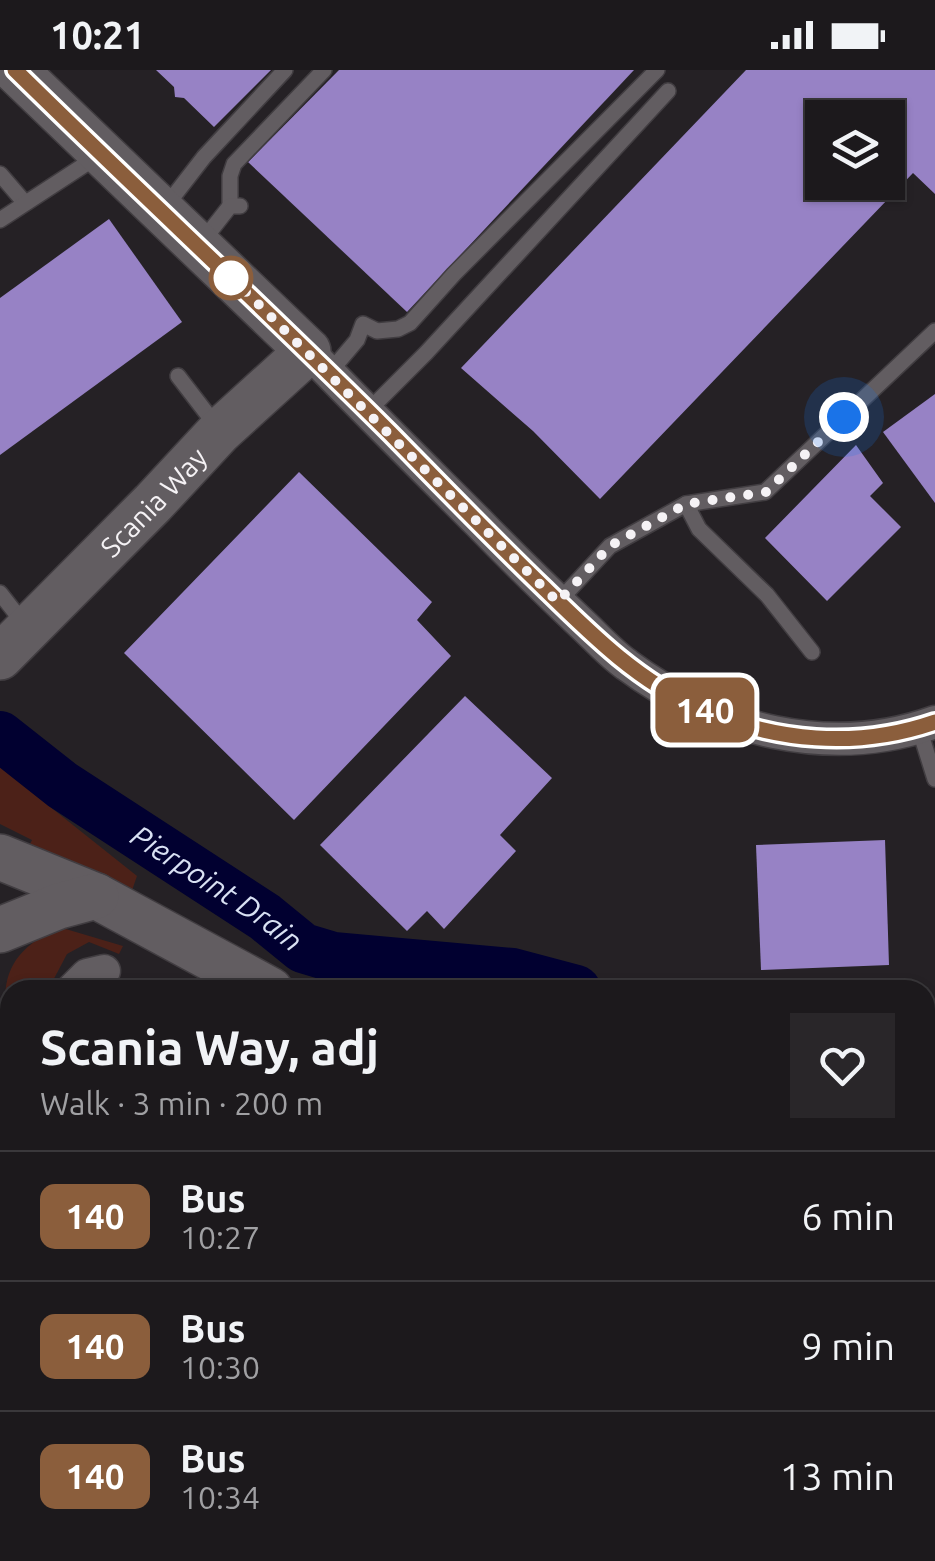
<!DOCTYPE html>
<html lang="en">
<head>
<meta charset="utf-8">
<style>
	body { margin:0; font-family:Ubuntu,sans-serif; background:#292629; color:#f1f3f6; height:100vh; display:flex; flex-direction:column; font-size:38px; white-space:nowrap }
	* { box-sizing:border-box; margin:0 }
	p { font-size:32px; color:#a0a0a3 }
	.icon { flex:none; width:55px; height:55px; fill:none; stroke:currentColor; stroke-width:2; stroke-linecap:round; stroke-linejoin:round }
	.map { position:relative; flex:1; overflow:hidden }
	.panel { position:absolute; left:0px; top:910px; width:935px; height:582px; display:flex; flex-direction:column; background:#1c191c; border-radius:30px 30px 0 0; box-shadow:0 2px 8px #0004,0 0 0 2px #3a383b }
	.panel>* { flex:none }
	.badge { padding:0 20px; border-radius:15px; font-size:35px; line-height:65px }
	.fabs { position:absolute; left:805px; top:30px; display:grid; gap:20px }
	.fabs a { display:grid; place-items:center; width:100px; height:100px; border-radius:0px; background:#1c191c; box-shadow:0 2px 8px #0004,0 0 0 2px #3a383b; font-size:50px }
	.you { position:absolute; width:50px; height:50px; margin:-25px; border:8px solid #fff; border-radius:50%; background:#1a73e8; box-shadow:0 0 0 15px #1a73e833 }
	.map>.badge { position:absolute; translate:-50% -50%; box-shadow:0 0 0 5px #fff }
	.round { display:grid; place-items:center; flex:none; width:105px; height:105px; border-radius:0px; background:#292629 }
	.head { display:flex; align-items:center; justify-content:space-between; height:170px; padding:0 40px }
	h1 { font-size:48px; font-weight:600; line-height:75px }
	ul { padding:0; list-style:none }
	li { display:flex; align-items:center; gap:30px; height:130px; padding:0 40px; border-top:2px solid #3a383b }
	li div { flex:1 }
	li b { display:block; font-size:38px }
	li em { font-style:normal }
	li .badge { min-width:110px; font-weight:700; text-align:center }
	.status { display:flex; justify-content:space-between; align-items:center; height:70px; padding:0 50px; background:#1c191c; direction:ltr }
	.status svg { height:28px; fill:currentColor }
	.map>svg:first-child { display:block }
	.green { fill:#4c2118 }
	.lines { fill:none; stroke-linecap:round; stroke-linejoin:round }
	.river { stroke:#010030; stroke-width:50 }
	.building { fill:#9782c5; fill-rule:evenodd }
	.lane-casing { stroke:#413d41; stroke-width:18 }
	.street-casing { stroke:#413d41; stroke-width:35 }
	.secondary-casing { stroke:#413d41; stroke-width:48 }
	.lane { stroke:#625d61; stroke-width:15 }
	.street { stroke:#625d61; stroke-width:32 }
	.secondary { stroke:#625d61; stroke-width:45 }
	.line-casing { stroke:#fff; stroke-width:22 }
	.line { stroke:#8b5e3c; stroke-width:15 }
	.walk { stroke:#f5f2f5; stroke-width:10; stroke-dasharray:0 18 }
	.stop-dot { fill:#fff; stroke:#8b5e3c; stroke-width:5 }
	.labels { text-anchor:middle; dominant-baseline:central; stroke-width:10; stroke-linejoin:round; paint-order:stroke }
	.street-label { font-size:28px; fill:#f5f2f5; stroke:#1c171b }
	.water-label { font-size:30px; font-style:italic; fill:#d9e1f3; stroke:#1c171b }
</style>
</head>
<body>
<div class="status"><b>10:21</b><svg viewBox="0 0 49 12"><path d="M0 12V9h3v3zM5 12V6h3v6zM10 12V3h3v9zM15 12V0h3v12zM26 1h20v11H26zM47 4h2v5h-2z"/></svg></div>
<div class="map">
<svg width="935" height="1491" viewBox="0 0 935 1491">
	<rect width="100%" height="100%" fill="#252125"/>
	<g class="green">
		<path d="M0,697L137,806L129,829L27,780L32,770L0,754Z"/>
		<path d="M59,857L123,876L119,884L89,872L67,884L48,920H10V979C0,916 0,886 59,857Z"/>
	</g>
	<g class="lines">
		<g class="river">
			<path id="s1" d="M0,666L62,715L265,847L303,878L333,887L512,903L576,920"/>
			<path d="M925,1109L935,1116"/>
		</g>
	</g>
	<g class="building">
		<path d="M156,0H271L214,57L184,28L175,27L174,17Z"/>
		<path d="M339,0H634L407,242L248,92Z"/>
		<path d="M746,0H935V124L913,103L600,429L533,361L461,298ZM822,48H888V112H822Z"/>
		<path d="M109,149L182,252L0,385V228Z"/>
		<path d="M935,324V433L883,362Z"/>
		<path d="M856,375L883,413L870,426L901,457L827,531L765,468Z"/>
		<path d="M299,402L432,532L417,550L451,586L294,750L124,583Z"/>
		<path d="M465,626L552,708L500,765L516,781L444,859L427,841L407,861L320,775Z"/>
		<path d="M885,770L889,895L761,900L756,775Z"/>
		<path d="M10,1216V1300L0,1318V1235Z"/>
		<path d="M0,1409L10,1415V1482H56L52,1491H0Z"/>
		<path d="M310,1482H354L349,1491H326Z"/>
	</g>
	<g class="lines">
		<defs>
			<g id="lane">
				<path d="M0,104L25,133"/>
				<path d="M166,136L204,87L285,0"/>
				<path d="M230,136V106L234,94L324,0"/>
				<path d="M0,150L98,86"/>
				<path d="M201,173L230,136H240"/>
				<path d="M329,303L357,270L363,254L377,261L398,259L410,253L454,204L657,0"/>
				<path d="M178,306L218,358"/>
				<path d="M368,341L426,283L668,21"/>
				<path d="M686,434L699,459L767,525L812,582"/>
				<path d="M0,523L25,555"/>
				<path d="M558,532L610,476L686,434L765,422L935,261"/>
				<path d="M919,658L935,709"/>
				<path d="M0,1174L10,1155"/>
				<path d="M0,1371L10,1376"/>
				<path d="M223,1482L240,1491"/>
				<path d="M746,1482L750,1491"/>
				<path d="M701,1491L706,1482"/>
			</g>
			<g id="street">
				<path d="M308,281C364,339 422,396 479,453C513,488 547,521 582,554C597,568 611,584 627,595C715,660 830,690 935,652"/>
				<path d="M72,920L87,905L104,901"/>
				<path d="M0,1017L10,1014"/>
			</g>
			<g id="secondary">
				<path id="s2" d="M0,587L153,433L220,361L308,281L15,0"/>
				<path d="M0,787L96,826L270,920"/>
				<path d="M0,860L59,836L96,826"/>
				<path d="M925,1273L935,1278"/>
			</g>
		</defs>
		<use href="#lane" class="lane-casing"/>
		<use href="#street" class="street-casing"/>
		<use href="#secondary" class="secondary-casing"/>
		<use href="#lane" class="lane"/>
		<use href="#street" class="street"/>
		<use href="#secondary" class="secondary"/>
	</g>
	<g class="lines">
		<defs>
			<path id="line" d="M15,0C139,122 267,240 390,363C441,415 492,468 545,519C592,565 638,611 699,638C774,672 857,679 935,652"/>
		</defs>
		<use href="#line" class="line-casing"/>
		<use href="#line" class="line"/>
		<path class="walk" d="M231,208L226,202L558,532L610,476L686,434L766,422L844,347"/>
	</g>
	<circle class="stop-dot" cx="231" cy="208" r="20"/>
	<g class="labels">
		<g class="street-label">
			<text stroke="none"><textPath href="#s2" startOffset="218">Scania Way</textPath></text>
		</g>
		<g class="water-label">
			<text stroke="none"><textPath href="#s1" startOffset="265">Pierpoint Drain</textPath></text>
		</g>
	</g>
</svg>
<div class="fabs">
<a><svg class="icon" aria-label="layers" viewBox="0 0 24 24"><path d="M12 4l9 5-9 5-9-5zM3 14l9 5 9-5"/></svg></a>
</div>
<div class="you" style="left:844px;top:347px"></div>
<b class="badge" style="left:705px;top:640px;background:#8b5e3c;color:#fff">140</b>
<section class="panel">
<div class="head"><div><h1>Scania Way, adj</h1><p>Walk · 3 min · 200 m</p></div><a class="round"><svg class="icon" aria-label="heart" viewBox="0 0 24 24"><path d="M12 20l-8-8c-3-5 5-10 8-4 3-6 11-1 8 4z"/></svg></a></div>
<ul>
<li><span class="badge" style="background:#8b5e3c;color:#fff">140</span><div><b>Bus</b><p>10:27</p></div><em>6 min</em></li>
<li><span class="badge" style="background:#8b5e3c;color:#fff">140</span><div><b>Bus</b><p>10:30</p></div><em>9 min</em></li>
<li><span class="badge" style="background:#8b5e3c;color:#fff">140</span><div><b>Bus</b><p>10:34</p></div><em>13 min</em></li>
</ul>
</section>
</div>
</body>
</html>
